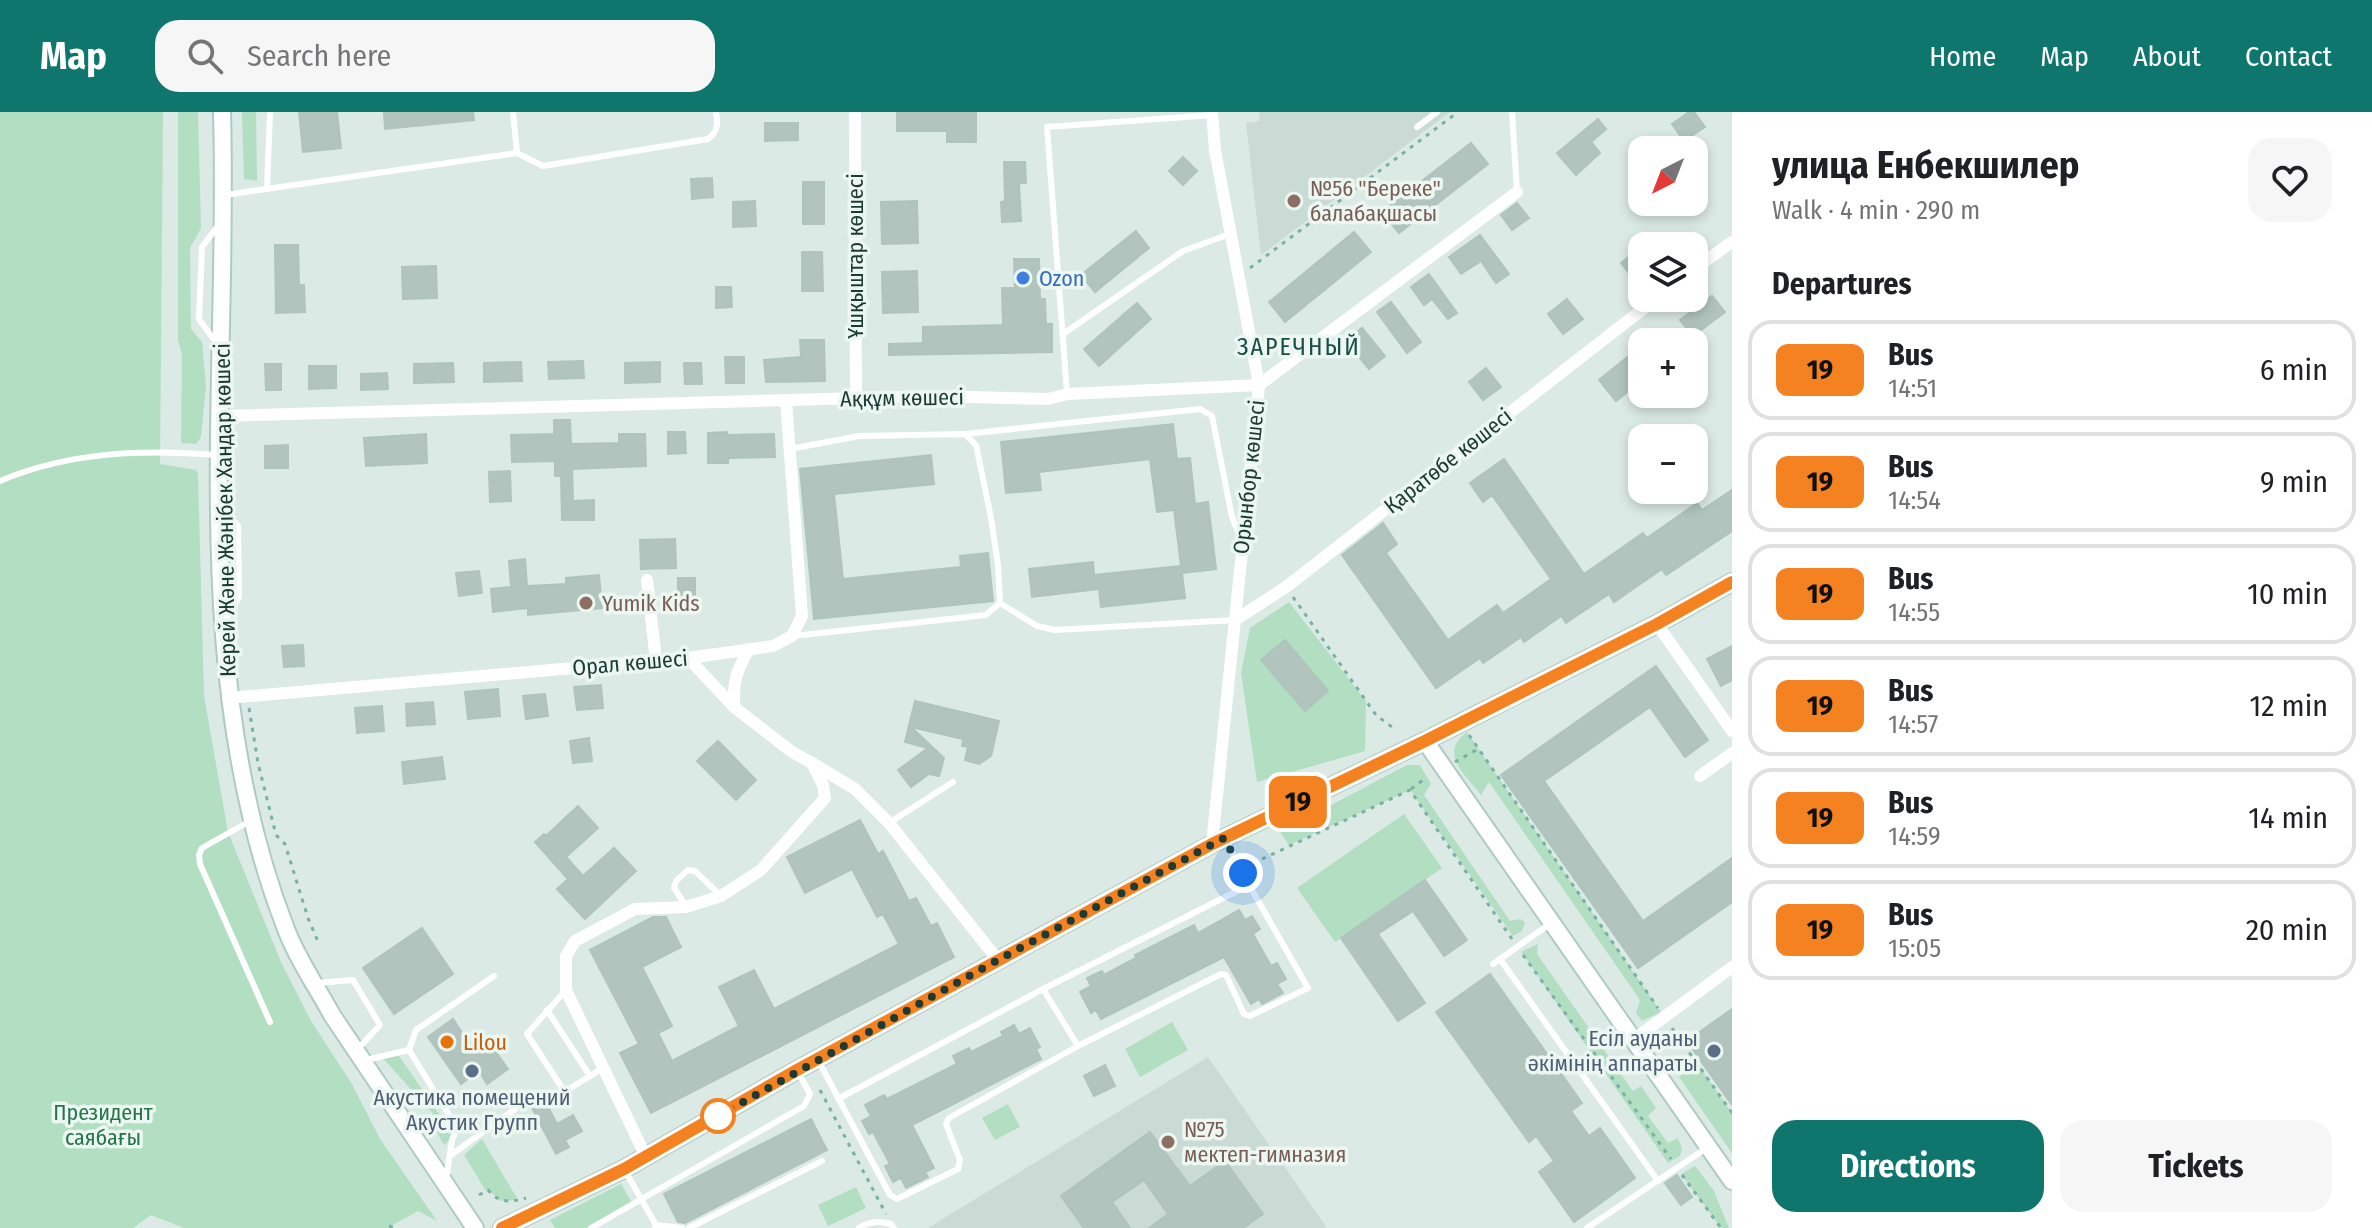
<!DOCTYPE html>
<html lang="en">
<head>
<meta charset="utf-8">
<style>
	body { margin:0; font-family:"Fira Sans Condensed",sans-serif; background:#f6f6f6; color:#202124; height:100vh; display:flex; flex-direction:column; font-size:30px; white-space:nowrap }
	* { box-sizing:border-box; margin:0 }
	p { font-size:26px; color:#757577 }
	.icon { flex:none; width:44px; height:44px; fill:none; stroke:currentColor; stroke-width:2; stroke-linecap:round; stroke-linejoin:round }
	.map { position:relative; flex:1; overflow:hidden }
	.drawer { display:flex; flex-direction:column; background:#fff; width:640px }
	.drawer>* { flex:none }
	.badge { padding:0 16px; border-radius:12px; font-size:28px; line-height:52px }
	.needle { width:52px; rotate:222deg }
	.fabs { position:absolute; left:1628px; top:24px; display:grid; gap:16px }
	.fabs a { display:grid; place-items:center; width:80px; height:80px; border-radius:16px; background:#fff; box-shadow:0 4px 12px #0003; font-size:40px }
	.you { position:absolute; width:40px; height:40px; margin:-20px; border:6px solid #fff; border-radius:50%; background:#1a73e8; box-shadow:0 0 0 12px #1a73e833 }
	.map>.badge { position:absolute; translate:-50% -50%; box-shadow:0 0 0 4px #fff }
	h2 { padding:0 40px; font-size:30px; line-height:72px }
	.round { display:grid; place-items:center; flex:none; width:84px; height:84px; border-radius:24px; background:#f6f6f6 }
	.summary { display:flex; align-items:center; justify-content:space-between; height:136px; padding:0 40px }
	h1 { font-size:38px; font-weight:700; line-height:60px }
	.primary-button { display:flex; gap:16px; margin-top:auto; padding:16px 40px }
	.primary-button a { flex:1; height:92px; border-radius:24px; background:#0f766e; color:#fff; font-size:32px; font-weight:700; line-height:92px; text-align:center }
	.primary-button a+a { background:#f6f6f6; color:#202124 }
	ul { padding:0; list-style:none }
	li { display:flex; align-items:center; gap:24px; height:100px; margin:0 16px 12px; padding:0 24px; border:4px solid #e0e0e0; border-radius:24px }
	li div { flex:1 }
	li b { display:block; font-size:30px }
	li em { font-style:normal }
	li .badge { min-width:88px; font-weight:700; text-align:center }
	header { display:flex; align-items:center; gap:48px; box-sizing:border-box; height:112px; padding:0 40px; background:#0f766e; color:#fff }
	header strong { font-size:38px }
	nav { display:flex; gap:44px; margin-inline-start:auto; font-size:28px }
	.search { width:560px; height:72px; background:#f6f6f6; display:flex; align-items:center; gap:20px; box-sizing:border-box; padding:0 28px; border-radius:24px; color:#757577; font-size:30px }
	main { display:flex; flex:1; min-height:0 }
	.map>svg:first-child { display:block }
	.built { fill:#cadad4 }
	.green { fill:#b2dec2 }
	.building { fill:#b1c5be; stroke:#aec4bd; stroke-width:2 }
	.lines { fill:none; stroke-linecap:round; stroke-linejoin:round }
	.secondary-casing { stroke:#aecbc3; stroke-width:20 }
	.path { stroke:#79b1a5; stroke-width:3; stroke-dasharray:4 6; stroke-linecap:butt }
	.lane { stroke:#fff; stroke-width:6 }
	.street { stroke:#fff; stroke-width:12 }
	.secondary { stroke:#fff; stroke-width:16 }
	.line-casing { stroke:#fff; stroke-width:18 }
	.line { stroke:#f58220; stroke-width:12 }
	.walk { stroke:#1d3a35; stroke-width:8; stroke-dasharray:0 14.4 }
	.education-dot { fill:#8d6e63; stroke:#ecf7f2; stroke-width:3 }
	.shop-dot { fill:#3f7fe0; stroke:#ecf7f2; stroke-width:3 }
	.food-dot { fill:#e8710a; stroke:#ecf7f2; stroke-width:3 }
	.service-dot { fill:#5c6f8a; stroke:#ecf7f2; stroke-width:3 }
	.stop-dot { fill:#fff; stroke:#f58220; stroke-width:4 }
	.labels { text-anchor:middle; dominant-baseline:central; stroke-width:7; stroke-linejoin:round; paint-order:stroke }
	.education-label { font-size:22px; fill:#785e54; stroke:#ecf7f2; text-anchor:start }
	.street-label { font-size:22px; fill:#1d3a35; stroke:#ecf7f2 }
	.shop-label { font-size:22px; fill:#366cbe; stroke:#ecf7f2; text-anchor:start }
	.service-label { font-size:22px; fill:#4e5e75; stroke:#ecf7f2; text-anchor:end }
	.food-label { font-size:22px; fill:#c56008; stroke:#ecf7f2; text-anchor:start }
	.park-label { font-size:22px; fill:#23754b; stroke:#ecf7f2 }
	.neighbourhood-label { font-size:24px; letter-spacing:2px; fill:#174e46; stroke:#ecf7f2 }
</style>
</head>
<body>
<header>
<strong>Map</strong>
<div class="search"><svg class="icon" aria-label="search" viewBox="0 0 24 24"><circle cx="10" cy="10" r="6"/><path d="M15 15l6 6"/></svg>Search here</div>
<nav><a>Home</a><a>Map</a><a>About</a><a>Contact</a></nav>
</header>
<main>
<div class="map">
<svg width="1732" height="1116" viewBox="0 0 1732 1116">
	<rect width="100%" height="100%" fill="#dceae5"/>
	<g class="built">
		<path d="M1259,0H1450L1261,143L1246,11L1260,9Z"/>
		<path d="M1208,945L1327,1116H928Z"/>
	</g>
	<g class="green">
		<path d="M0,0H163L160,352L196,358L198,362L204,584L228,720L281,850L311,909L352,972L380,1027L437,1109L418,1099L387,1116H184L151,1103L133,1116H0Z"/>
		<path d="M178,0H198L201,116L190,136L191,217L202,230L206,273L201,325L196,332L181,331L182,242L178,228Z"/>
		<path d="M242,0H256L257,69L244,67Z"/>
		<path d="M1289,490L1366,589L1365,639L1257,670L1241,561L1250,516Z"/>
		<path d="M1467,620L1661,900L1642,909L1636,901L1640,888L1489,670L1481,683C1465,662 1438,642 1467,620Z"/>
		<path d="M1407,653H1420L1431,672L1424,683L1510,809L1520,807L1525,810L1522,819L1513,824L1410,678L1289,733L1280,720Z"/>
		<path d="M1404,702L1442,756L1335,830L1297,776Z"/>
		<path d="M1538,832L1537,842L1633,979L1641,974L1656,996L1648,1004L1668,1031L1678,1026L1682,1037L1680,1044L1668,1051L1521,840Z"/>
		<path d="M1172,910L1188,938L1140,965L1125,937Z"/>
		<path d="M397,941L454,1024L444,1033L433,1013L437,1006L381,944Z"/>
		<path d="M1697,951L1732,1001V1041L1679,965Z"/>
		<path d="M1008,992L1020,1015L995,1028L982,1006Z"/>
		<path d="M482,1027L518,1088L501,1089L488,1078L486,1079L464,1043Z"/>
		<path d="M1695,1054L1714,1079L1729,1116H1721L1681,1062Z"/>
		<path d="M621,1072L632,1091L591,1116H555L550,1108Z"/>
		<path d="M856,1075L866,1096L828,1114L818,1093Z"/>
	</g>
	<g class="building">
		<path d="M299,0H337L341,36L303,40Z"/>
		<path d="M384,0H473L474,8L385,17Z"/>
		<path d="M897,0H976V30H947V19H897Z"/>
		<path d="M1689,0H1694L1705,15L1684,29L1672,12Z"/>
		<path d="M1598,7L1606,17L1591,30L1600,41L1576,63L1557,41Z"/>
		<path d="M765,11H798V28L765,29Z"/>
		<path d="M1471,31L1488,52L1399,121L1382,100Z"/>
		<path d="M1183,45L1197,59L1183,73L1169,59Z"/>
		<path d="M1004,50H1025L1026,71H1019L1021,109L1002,110L1001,90L1005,89Z"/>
		<path d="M712,66L713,85L692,87L691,67Z"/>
		<rect x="803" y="70" width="21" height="42"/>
		<path d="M755,89L756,114L733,115V90Z"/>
		<path d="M917,89L918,131L882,132L881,90Z"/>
		<path d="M1517,91L1529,106L1512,118L1501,103Z"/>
		<path d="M1136,119L1149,136L1095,180L1081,163Z"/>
		<path d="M1354,120L1371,140L1285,210L1269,190Z"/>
		<path d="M1480,123L1509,162L1496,171L1481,149L1461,162L1449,145Z"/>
		<path d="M275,133H298L299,173H304L305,200L276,201Z"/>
		<path d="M1642,134V178L1621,151Z"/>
		<path d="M802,140H822L823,179H802Z"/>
		<path d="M1014,147H1039L1040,187H1045L1046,212H1052V240L889,243V232L923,231V215L1003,213L1002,176H1015Z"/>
		<path d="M436,154L437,186L403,187L402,155Z"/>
		<path d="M917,159L918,200L883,201L882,160Z"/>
		<path d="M1429,162L1457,201L1448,207L1432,187L1424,193L1411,175Z"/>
		<path d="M716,175H731L732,195L716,196Z"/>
		<path d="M1712,184L1725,200L1693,224L1680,208Z"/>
		<path d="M1567,187L1583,207L1563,222L1548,202Z"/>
		<path d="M1391,190L1421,230L1407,241L1377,200Z"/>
		<path d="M1137,191L1151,207L1099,254L1084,237Z"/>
		<path d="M1362,216L1385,244L1369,257L1346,229Z"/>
		<path d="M800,228H824L825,269L766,270L764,248L801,245Z"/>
		<path d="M1630,243L1642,258V268L1616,289L1599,268Z"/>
		<path d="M725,245H744V271H726Z"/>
		<path d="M583,249L584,266L549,267L548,250Z"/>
		<path d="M521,250L522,269L484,270V251Z"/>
		<path d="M660,250V270L625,271V251Z"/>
		<path d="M453,251L454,270L414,271V252Z"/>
		<path d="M684,251H701L702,272H685Z"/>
		<path d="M265,252H281V278H266Z"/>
		<path d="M309,254H336V276L309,277Z"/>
		<path d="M1486,256L1501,275L1483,288L1469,270Z"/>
		<path d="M387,261L388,277L361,278V262Z"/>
		<path d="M554,308H570L571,332L619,331V322H645L646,354L572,357L573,389L594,388V408H562L561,364H555V349L512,350L511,323L554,322Z"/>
		<path d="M1173,312L1177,347L1190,346L1195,392L1208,390L1216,457L1182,461L1185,486L1101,495L1099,477L1032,485L1029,457L1093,450L1094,463L1181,454L1174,398L1157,400L1150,347L1039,360L1041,378L1006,381L1001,330Z"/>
		<path d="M668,320H685L686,341L668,342Z"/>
		<path d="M727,320V323L774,322L775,345L728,346V351H708V321Z"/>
		<path d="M426,322L427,351L366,354L364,326Z"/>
		<path d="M288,333V356H265V334Z"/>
		<path d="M931,343L934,372L834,382L843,467L961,455L960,444L988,441L993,489L814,507L800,357Z"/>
		<path d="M1504,347L1584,462L1643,421L1647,426L1697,391L1702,398L1732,378V419L1666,463L1662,457L1614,490L1609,482L1566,511L1561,504L1524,530L1521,525L1483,551L1480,546L1436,576L1342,443L1383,411L1397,432L1386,441L1448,528L1497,493L1503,501L1551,467L1492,383L1483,390L1470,371Z"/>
		<path d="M510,359L511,389L490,390L489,360Z"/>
		<path d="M675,427L676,456L641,457L640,428Z"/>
		<path d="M525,447L527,474L566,472V466L599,463L602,496L528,503V496L493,500L491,477L511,475L509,449Z"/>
		<path d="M479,459L482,481L459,484L456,461Z"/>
		<path d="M678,466H695V487L678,488Z"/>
		<path d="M1285,528L1328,579L1305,599L1261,548Z"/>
		<path d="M303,533L304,554L284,555L282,534Z"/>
		<path d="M1732,534V568L1721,574L1707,547Z"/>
		<path d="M1656,554L1708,628L1685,645L1650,595L1544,669L1643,809L1732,746V790L1638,856L1501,663Z"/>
		<path d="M601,573L603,596L577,598L574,575Z"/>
		<path d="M498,577L500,604L468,607L465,580Z"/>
		<path d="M545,582L548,604L526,607L523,584Z"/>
		<path d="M915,589L999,609L991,644L979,652L965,648L968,635L962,634L963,627L911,615L944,646L939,664L929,662L911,675L898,658L928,636L905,630Z"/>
		<path d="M433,590L435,612L407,614L406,592Z"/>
		<path d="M382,594L384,619L357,621L355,596Z"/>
		<path d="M589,626L592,649L573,651L570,629Z"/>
		<path d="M718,629L756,668L736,688L697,649Z"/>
		<path d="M442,645L445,667L404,672L402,650Z"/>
		<path d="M578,694L598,716L566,745L583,764L614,736L636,759L585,807L557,777L568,767L535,730L544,722L546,724Z"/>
		<path d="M860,708L878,742L883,739L909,789L916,786L931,814L937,811L954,845L651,1001L620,941L639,932L590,838L653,805H666L681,835L642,855L672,914L658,921L672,949L739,914L719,875L754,858L774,897L899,832L883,802L877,805L852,757L805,781L787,745Z"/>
		<path d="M1425,768L1467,828L1444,844L1413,799L1378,822L1425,891L1398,909L1341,826Z"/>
		<path d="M1239,798L1245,808L1252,804L1260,817L1253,822L1271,854L1277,851L1286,867L1277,872L1283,881L1262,892L1259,887L1251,892L1224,845L1101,907L1096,898L1091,901L1080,880L1091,874L1087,866L1102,859L1104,863L1136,846L1135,843L1194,813L1198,821Z"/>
		<path d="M422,816L453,862L394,902L363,856Z"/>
		<path d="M1490,862L1582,991L1571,999L1589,1024L1600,1016L1635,1066L1574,1110L1539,1060L1554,1049L1536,1024L1529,1030L1436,900Z"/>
		<path d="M1732,897V993L1687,929Z"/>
		<path d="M453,907L469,931L483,922L508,957L487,972L479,959L461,972L428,925Z"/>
		<path d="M1014,913L1019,922L1030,916L1040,935L1036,937L1041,947L912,1013L934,1056L925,1060L928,1065L906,1076L901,1066L893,1070L885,1054L890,1052L873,1020L869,1022L862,1009L871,1004L865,993L884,983L887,987L957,952L953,944L969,936L971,940L1003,924L1001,920Z"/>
		<path d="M1105,953L1115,974L1094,984L1084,964Z"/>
		<path d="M544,987L557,1012L573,1003L582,1019L565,1028L569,1035L556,1042L531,994Z"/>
		<path d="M811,1007L827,1038L685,1111L678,1110L664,1082Z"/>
		<path d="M1150,1020L1190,1074L1225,1049L1263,1102L1243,1116H1149L1168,1102L1144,1068L1112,1090L1130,1116H1084L1061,1084Z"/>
		<path d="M1677,1063L1692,1085L1681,1093L1665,1071Z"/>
	</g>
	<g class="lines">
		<defs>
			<g id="secondary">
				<path d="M222,0C230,272 185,558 286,817C297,847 317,875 332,903L475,1116"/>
				<path d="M1425,629L1732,1069"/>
				<path d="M502,1116L624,1057L797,958L1212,732L1425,629L1657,512L1732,470"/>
			</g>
		</defs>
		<use href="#secondary" class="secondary-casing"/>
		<g class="path">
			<path d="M1250,156L1458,0"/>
			<path d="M1293,485L1376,603L1396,618"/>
			<path d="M249,596L258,651L276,723L285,732L308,806L319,832"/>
			<path d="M1469,623L1658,896"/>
			<path d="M1455,650L1478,637"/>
			<path d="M1411,677L1427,665"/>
			<path d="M1262,747L1410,678L1512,827"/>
			<path d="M1523,843L1671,1047"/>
			<path d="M1672,916L1732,1001"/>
			<path d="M820,978L886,1102"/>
			<path d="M1682,1063L1721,1116"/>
			<path d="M479,1083L488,1078C499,1091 510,1091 526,1086"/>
			<path d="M389,1114L396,1116"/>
		</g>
		<g class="lane">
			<path d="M1512,0L1517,80"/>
			<path d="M1417,15L1437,0"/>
			<path d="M517,41L543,54L708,27C718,19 718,13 716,0"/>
			<path d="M267,77L270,0"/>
			<path d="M225,83L517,41L513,0"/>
			<path d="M1063,222L1183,139L1230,122"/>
			<path d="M217,232L199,207L202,135L220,111"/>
			<path d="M1067,281L1047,15L1213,3"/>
			<path d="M965,322L1200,297L1212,304L1232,405L1240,425"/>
			<path d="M790,337L859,324L965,322L976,333L991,406L998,453L1000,491L986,503L793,524"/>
			<path d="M0,369C68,340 143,337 216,343"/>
			<path d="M223,395L238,414L239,485L228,505"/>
			<path d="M1000,491L1037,514L1055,518L1235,508"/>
			<path d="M250,709L202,736L199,743L200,752L270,910"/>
			<path d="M889,711L953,670"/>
			<path d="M1225,727L1249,773"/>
			<path d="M686,794L674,776L676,769L688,758L695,759L721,784"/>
			<path d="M1500,847L1658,1069"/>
			<path d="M1493,852L1551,811"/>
			<path d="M316,871L353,868L380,913L356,939"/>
			<path d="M1043,877L1078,934"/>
			<path d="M566,878L527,922L562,976L569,977L603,956"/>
			<path d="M547,898L590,964"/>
			<path d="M409,938L416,918L494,864"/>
			<path d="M366,948L409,938L457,1016L452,1028L446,1068"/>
			<path d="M818,948L890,1083L897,1087L958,1057L960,1048L946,1012L949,1006L1078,934L1221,862L1226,863L1244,902L1250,904L1308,876L1249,773L1043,877L838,987"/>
			<path d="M451,1043L515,997"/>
			<path d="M624,1057L656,1113L655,1116"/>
			<path d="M656,1113L682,1116"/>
			<path d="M591,1116L804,994L810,982L797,958"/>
			<path d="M689,1116L822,1049"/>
			<path d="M859,1116C870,1109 878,1109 891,1112L894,1116"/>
			<path d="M1587,1116L1708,1035"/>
		</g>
		<g class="street">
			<path d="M855,0L856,287"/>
			<path d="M1694,157L1732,130"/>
			<path d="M221,304L934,284L1048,287L1068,282L1259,273L1517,80"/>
			<path d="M647,468L656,549"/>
			<path d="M1235,508L1286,475L1657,186"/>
			<path d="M1657,512L1732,619"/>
			<path d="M228,586L688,546L773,534L792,524L802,504L786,288"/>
			<path d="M734,595C733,569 736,560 749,537"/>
			<path d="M812,651L855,677L889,711L998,848"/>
			<path d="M1700,664L1732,641"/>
			<path d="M1212,732L1259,273L1215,38L1212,0"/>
			<path d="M1633,928L1732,855"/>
			<path d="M646,1045L566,878V844L575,829L635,797L686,795L721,784L761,758L825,686L823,673L812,651L792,640L734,595L688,546"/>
		</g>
		<use href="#secondary" class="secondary"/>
	</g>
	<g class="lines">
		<defs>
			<path id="line" d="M502,1116L624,1057L797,958L1212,732L1425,629L1657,512L1732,470"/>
		</defs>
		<use href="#line" class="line-casing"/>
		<use href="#line" class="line"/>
		<path class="walk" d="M718,1004L998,848L1224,726L1243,761"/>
	</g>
	<g class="education-dot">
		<circle cx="1294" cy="89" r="8"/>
		<circle cx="586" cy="491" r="8"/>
		<circle cx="1168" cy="1030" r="8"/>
	</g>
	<circle class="shop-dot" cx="1023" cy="166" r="8"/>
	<circle class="food-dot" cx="447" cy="930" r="8"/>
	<g class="service-dot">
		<circle cx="1714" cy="939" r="8"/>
		<circle cx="472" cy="959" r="8"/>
	</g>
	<circle class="stop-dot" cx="718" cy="1004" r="16"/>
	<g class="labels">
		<g class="education-label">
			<text x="1310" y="76">№56 "Береке"<tspan x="1310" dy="25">балабақшасы</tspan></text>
			<text x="602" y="491">Yumik Kids</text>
			<text x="1184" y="1017">№75<tspan x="1184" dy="25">мектеп-гимназия</tspan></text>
		</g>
		<g class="street-label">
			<text transform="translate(855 144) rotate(-90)">Ұшқыштар көшесі</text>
			<text transform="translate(902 286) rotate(-1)">Аққұм көшесі</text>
			<text transform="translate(1448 349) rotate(-38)">Қаратөбе көшесі</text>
			<text transform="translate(1249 365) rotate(-84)">Орынбор көшесі</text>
			<text transform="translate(225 398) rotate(-91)">Керей Және Жәнібек Хандар көшесі</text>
			<text transform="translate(630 551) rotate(-5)">Орал көшесі</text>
		</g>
		<g class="shop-label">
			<text x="1039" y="166">Ozon</text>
		</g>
		<g class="service-label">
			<text x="1698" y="926">Есіл ауданы<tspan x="1698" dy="25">әкімінің аппараты</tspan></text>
			<text x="472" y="985" text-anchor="middle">Акустика помещений<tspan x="472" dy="25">Акустик Групп</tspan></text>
		</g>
		<g class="food-label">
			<text x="463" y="930">Lilou</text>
		</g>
		<g class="park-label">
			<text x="103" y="1000">Президент<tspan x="103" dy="25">саябағы</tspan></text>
		</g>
		<g class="neighbourhood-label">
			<text x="1299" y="235">ЗАРЕЧНЫЙ</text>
		</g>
	</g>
</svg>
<div class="fabs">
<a><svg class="needle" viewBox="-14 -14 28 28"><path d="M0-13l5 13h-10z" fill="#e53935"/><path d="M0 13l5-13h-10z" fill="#757577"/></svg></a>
<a><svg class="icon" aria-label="layers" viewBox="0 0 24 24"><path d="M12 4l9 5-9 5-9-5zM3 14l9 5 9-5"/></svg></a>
<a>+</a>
<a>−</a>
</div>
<div class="you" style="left:1243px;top:761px"></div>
<b class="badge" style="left:1298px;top:690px;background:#f58220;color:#111">19</b>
</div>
<section class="drawer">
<div class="summary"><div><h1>улица Енбекшилер</h1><p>Walk · 4 min · 290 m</p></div><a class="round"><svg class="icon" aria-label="heart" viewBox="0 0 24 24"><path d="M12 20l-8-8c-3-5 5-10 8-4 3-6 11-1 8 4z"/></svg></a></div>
<h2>Departures</h2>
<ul>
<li><span class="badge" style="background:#f58220;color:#111">19</span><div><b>Bus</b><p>14:51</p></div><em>6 min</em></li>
<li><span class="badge" style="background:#f58220;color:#111">19</span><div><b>Bus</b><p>14:54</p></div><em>9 min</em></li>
<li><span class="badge" style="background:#f58220;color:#111">19</span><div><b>Bus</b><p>14:55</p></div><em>10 min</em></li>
<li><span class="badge" style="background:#f58220;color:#111">19</span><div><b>Bus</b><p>14:57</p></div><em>12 min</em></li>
<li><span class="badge" style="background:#f58220;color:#111">19</span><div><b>Bus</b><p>14:59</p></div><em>14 min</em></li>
<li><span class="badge" style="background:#f58220;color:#111">19</span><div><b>Bus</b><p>15:05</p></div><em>20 min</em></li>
</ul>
<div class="primary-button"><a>Directions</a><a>Tickets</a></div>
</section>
</main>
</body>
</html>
